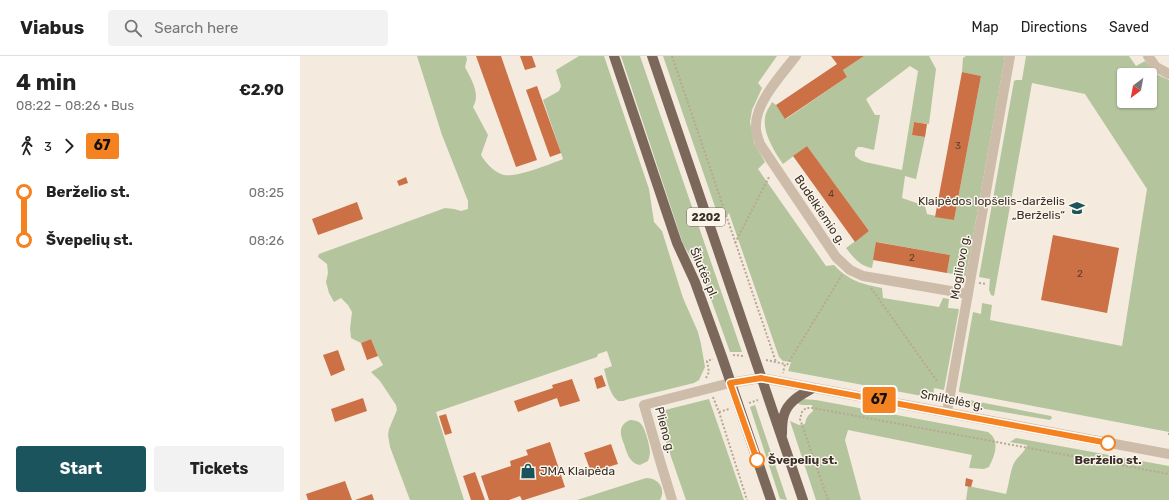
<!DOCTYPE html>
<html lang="en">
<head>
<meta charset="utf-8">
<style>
	body { margin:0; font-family:Rubik,sans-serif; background:#f2f2f2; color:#222; height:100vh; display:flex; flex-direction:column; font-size:15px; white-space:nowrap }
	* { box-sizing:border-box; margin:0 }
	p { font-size:13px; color:#767676 }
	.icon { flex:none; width:22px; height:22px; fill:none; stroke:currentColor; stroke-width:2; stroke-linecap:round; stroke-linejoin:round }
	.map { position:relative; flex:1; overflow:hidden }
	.details { display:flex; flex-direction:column; background:#fff; width:300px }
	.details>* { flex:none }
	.badge { padding:0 8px; border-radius:3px; font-size:14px; line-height:26px }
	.needle { width:26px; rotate:212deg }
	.buttons { position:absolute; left:817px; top:12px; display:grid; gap:8px }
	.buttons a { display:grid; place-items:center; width:40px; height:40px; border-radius:4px; background:#fff; box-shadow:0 1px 3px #0004; font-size:20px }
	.map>.badge { position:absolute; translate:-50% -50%; box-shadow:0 0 0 2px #fff }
	.legs { display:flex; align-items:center; gap:6px; height:44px; padding:0 16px; font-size:13px }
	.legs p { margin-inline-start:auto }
	.headline { display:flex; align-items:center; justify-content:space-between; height:68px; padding:0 16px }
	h1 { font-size:22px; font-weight:700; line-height:30px }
	.button { display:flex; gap:8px; margin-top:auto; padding:8px 16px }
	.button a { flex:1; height:46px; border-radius:4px; background:#1c545e; color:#fff; font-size:16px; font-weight:700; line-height:46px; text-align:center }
	.button a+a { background:#f2f2f2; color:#222 }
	ul { padding:0 16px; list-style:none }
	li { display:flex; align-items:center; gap:14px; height:48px; font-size:15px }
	li i { display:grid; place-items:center; width:6px; height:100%; margin:0 5px; background:currentColor }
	li i::after { content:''; width:10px; height:10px; margin:-5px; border:3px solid; border-radius:50%; background:#fff }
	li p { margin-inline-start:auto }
	li:first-child i { background:linear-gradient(#0000 50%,currentColor 0) }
	li:last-child i { background:linear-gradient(currentColor 50%,#0000 0) }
	header { display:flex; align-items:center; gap:24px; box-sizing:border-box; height:56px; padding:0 20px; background:#fff; border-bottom:1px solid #e0e0e0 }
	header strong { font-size:19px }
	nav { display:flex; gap:22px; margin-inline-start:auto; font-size:14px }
	.search { width:280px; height:36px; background:#f2f2f2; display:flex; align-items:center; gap:10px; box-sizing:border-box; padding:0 14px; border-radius:4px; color:#767676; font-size:15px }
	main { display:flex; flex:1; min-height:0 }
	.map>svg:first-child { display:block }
	.green { fill:#b4c49d; fill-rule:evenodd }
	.building { fill:#cc7045 }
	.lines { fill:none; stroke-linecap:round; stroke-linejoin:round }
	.path { stroke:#b9a793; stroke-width:2; stroke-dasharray:2 2; stroke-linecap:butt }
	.minor { stroke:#cdbca9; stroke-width:10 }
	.major { stroke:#7c685a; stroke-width:10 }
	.line-1-casing { stroke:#fff; stroke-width:9 }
	.line-1 { stroke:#f58220; stroke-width:6 }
	.stop-1-dot { fill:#fff; stroke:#f58220; stroke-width:2 }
	.labels { text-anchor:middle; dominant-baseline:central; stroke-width:3; stroke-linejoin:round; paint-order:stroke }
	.number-label { font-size:10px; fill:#5e4030 }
	.shield { fill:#fbf5eb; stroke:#746b63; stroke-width:1 }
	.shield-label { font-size:11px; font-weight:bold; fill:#3a3029 }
	.poi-label { font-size:12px; fill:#3a3029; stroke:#fbf5eb; text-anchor:end }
	.street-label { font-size:12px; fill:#3a3029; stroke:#fbf5eb }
	.stop-label { font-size:12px; font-weight:bold; fill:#3a3029; stroke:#fbf5eb; text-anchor:start }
</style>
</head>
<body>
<header>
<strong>Viabus</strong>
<div class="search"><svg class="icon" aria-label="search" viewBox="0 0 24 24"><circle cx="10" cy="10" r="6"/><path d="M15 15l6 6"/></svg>Search here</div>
<nav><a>Map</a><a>Directions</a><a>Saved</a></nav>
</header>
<main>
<section class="details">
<div class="headline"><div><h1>4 min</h1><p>08:22 – 08:26 · Bus</p></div><b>€2.90</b></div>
<div class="legs"><svg class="icon" aria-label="walk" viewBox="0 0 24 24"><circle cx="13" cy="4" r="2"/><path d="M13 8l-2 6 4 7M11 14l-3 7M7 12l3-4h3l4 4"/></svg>3<svg class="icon" aria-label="forward" viewBox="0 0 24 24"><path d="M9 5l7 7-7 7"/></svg><b class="badge" style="background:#f58220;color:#111">67</b></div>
<ul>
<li><i style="color:#f58220"></i><b>Berželio st.</b><p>08:25</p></li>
<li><i style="color:#f58220"></i><b>Švepelių st.</b><p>08:26</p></li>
</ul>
<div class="button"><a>Start</a><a>Tickets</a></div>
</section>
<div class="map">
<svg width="869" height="444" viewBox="0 0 869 444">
	<rect width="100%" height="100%" fill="#f4ebde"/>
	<g class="green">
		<path d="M117,0H166L167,3L165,11C171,23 181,38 173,51L188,79L181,99C185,106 193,115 201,118C212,124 250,108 263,103L243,44L259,35L261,30L256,14L279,0H304L349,133L354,166L362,175L383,242L398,276L401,288L405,311L399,324L394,327L329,343L323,345H318C309,338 307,323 304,313L312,310L307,295L298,298L297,301L136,356L164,444H110L90,391L88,379L89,373L97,354L96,349L80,325L71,316L83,309L78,300L71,283L61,287L51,282L50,273L52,256L48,249L41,242L34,246L29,237L26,226L28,217L27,208L18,201L19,198L145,152L154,153L161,155L168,153V145L142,79Z"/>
		<path d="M321,0H340L442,296H430L403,221L383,188Z"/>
		<path d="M363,0H477L458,27L462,32L452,54L450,66L454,87L465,106L458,113L526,210L534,209C549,225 562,228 582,232L583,242L639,251L643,242L649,243L648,252L659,253L644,334L634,332L633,342L488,315L491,306L483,305L479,301L429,157L421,168Z"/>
		<path d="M564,0H629L636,13L629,68L614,66L612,79L625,81L616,123L605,120L602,142L625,150L627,158L654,164L681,20L662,16L663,2L666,0H705L666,220L647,217L650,199L577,186L572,212C560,210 553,201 546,192L569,175L507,90L483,108C474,95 459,72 467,55C468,52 471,49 472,46L476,49L486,63L547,21L543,14ZM610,10L618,15L602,114L565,106L560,104L555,100V95L558,91H562L574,94L580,59H575L566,43Z"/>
		<path d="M726,0H829L836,10L845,5L858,19L869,24V376L659,336V334L673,256L681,258L682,247L692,249L690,264L822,290L847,133L785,38L732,27L694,240L691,239L689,234L690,223L679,221L714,25L716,24H722ZM824,19H850V45H824Z"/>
		<path d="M409,343L444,444H386L359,366C359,360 361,357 365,354Z"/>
		<path d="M502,343L516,344L688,376C690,378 692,379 693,381C699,390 693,403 689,411L684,413L669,412L672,399L548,374L545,384L561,444H516L490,365L499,369L505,368C506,362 508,359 513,355L512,349H502L496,347Z"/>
		<path d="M669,344L751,360L752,362L750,364L679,352L669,349L667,348Z"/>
		<path d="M455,349L487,444L480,443L450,351Z"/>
		<path d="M330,364C334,364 339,365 341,368C345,372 350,390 350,396C350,399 349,402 348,405L340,409C329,407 327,397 324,388C320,378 318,369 330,364Z"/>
		<path d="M716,382L869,410V444H666L668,430L706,438C709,429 710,415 714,407C718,400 725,396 727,389L710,386Z"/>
		<path d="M346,422C359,422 366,433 360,444H277Z"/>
	</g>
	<g class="building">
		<path d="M176,0H201L237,104L216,111Z"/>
		<path d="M220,0H232L236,11L225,14Z"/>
		<path d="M531,0H564L543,14L547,21L485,63L476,49L537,8Z"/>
		<path d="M662,16L681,20L654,164L635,161Z"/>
		<path d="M237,30L261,97L250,101L226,34Z"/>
		<path d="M614,66L627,68L625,81L612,79Z"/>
		<path d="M507,90L569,175L555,186L493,100Z"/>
		<path d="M106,121L108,127L99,130L97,125Z"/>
		<path d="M57,146L63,163L18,179L12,163Z"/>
		<path d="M753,179L819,192L807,257L741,244Z"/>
		<path d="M576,186L650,199L647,217L573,204Z"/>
		<path d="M71,283L78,300L67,304L61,287Z"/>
		<path d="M38,294L45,314L31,320L23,299Z"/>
		<path d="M302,319L306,330L297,333L294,322Z"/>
		<path d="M272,323L280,345L260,351L257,342L218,356L214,345L253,332L252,329Z"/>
		<path d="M63,342L67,355L35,366L31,353Z"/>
		<path d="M146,358L152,377L145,379L139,360Z"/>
		<path d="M250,386L265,431L224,444H222L220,440L209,444H189L181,420L211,410L210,405L228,399L226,394Z"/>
		<path d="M311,388L318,408L291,416L284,397Z"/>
		<path d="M175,416L185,444H171L163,420Z"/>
		<path d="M666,422L673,424L671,431L665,430Z"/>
		<path d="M45,425L52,444H8L6,438Z"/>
		<path d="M72,438L74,444H55Z"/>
	</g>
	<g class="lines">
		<g class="path">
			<path d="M372,0L476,306"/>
			<path d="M435,187L469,121"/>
			<path d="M656,223L661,224"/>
			<path d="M679,227L686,228"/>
			<path d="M571,232L637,325"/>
			<path d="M433,299L444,300"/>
			<path d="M466,304L485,308L483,317"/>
			<path d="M487,309L542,219"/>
			<path d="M406,322L409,316L407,305L413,303"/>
			<path d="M413,341L419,356L447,444"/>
			<path d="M449,347L458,344"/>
			<path d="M419,356L429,353"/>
			<path d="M869,379V377"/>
			<path d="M528,444L500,363L502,356L506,352H513L869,418"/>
		</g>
		<g class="minor">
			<path d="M496,0C482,18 456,46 456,69C455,75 458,82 460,88L536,201L550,214L563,220L668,238"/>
			<path d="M848,0L856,11L869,18"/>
			<path d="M647,356L710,0"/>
			<path d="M372,444L361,408L344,349L430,327L461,322L869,398"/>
		</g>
		<g class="major">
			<path d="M314,0L377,187L395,226L422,301L471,444"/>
			<path d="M352,0L503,444"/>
			<path d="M482,378C482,372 482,365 484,359C488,345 501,339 513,332"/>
		</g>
	</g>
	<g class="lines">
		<defs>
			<path id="line-1" d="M457,404L430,327L461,322L808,387"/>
		</defs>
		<use href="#line-1" class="line-1-casing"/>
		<use href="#line-1" class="line-1"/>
	</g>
	<defs>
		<symbol id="school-bare" viewBox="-9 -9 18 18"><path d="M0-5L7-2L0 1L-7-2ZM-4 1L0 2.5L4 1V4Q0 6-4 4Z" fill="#1c545e" stroke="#fbf5eb" stroke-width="2.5" paint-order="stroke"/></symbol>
		<symbol id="shop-bare" viewBox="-9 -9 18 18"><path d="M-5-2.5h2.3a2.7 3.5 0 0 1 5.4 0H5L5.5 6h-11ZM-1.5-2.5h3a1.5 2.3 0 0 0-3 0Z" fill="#1c545e" stroke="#fbf5eb" stroke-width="2.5" paint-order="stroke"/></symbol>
	</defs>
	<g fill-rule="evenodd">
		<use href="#school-bare" x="766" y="141" width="22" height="22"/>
		<use href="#shop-bare" x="217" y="404" width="22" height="22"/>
	</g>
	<g class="stop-1-dot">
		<circle cx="808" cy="387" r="7"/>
		<circle cx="457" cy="404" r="7"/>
	</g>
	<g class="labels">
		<g class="number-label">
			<text x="658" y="90">3</text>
			<text x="531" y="138">4</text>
			<text x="612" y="202">2</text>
			<text x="780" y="218">2</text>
		</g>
		<rect class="shield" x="387" y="152" width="38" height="18" rx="3"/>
		<g class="shield-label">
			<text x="406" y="161">2202</text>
		</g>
		<g class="poi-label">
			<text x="765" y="145">Klaipėdos lopšelis-darželis<tspan x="765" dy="14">„Berželis“</tspan></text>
			<text x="240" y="415" text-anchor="start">JMA Klaipėda</text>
		</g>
		<g class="street-label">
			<text transform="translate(520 154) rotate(56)">Budelkiemio g.</text>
			<text transform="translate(660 211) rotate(-80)">Mogiliovo g.</text>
			<text transform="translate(404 217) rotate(67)">Šilutės pl.</text>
			<text transform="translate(652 344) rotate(11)">Smiltelės g.</text>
			<text transform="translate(365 374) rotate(75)">Plieno g.</text>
		</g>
		<g class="stop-label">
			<text x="468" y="404">Švepelių st.</text>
			<text x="808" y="404" text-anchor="middle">Berželio st.</text>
		</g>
	</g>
</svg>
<div class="buttons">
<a><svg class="needle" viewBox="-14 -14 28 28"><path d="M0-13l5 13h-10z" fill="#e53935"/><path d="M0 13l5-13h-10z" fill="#767676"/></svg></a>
</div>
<b class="badge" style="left:579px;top:344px;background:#f58220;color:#111">67</b>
</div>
</main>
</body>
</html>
